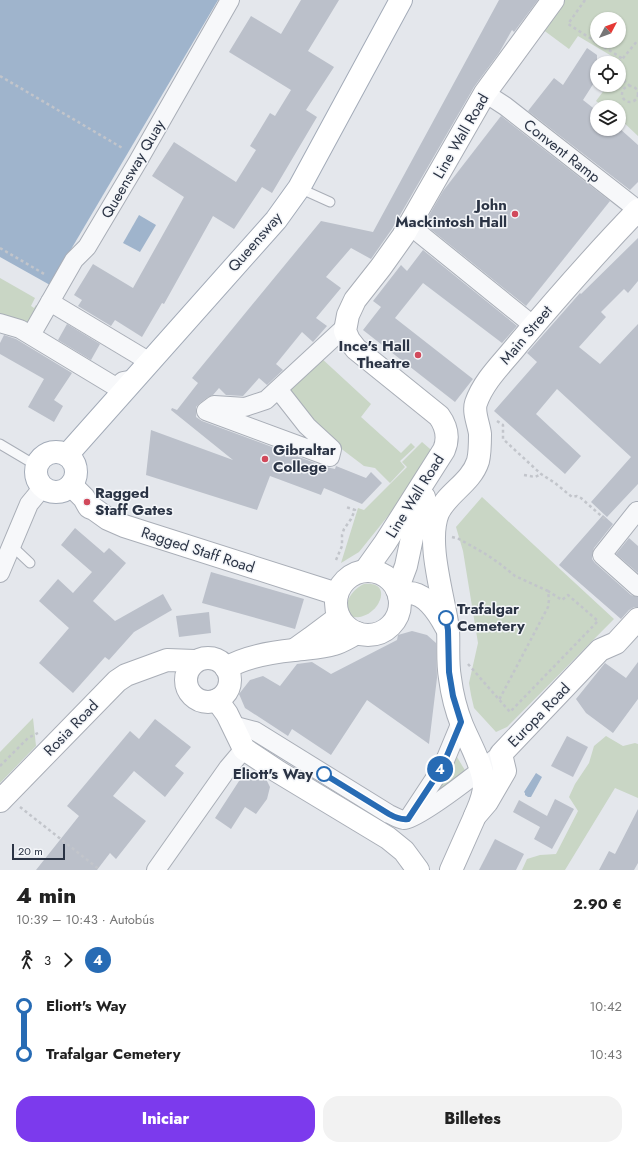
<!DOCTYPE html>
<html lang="es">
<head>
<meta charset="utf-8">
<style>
	body { margin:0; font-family:Jost,sans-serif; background:#f2f2f2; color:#222; height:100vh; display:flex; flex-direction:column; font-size:15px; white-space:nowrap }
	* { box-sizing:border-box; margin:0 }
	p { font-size:13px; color:#767676 }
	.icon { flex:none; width:22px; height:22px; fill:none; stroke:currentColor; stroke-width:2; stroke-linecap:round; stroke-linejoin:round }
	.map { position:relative; height:870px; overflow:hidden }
	.side { display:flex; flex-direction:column; background:#fff; flex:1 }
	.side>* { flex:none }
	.badge { padding:0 8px; border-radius:13px; font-size:14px; line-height:26px }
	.needle { width:26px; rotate:49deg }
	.controls { position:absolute; left:590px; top:12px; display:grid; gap:8px }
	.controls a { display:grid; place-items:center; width:36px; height:36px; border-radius:50%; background:#fff; box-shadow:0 1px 3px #0004; font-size:20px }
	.scale { position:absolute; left:12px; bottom:10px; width:53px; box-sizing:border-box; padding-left:4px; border:2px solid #2b3445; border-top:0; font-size:11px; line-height:14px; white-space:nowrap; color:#2b3445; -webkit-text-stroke:3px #f4f6f9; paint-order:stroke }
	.map>.badge { position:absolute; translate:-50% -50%; box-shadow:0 0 0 2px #fff }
	.legs { display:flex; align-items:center; gap:6px; height:44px; padding:0 16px; font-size:13px }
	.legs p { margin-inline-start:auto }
	.headline { display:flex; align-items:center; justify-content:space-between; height:68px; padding:0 16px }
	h1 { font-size:22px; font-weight:800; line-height:30px }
	.button { display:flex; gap:8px; margin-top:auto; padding:8px 16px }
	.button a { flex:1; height:46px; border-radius:16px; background:#7c3aed; color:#fff; font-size:16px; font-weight:800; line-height:46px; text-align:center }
	.button a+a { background:#f2f2f2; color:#222 }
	ul { padding:0 16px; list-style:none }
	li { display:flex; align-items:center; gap:14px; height:48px; font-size:15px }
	li i { display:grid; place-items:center; width:6px; height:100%; margin:0 5px; background:currentColor }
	li i::after { content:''; width:10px; height:10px; margin:-5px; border:3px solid; border-radius:50%; background:#fff }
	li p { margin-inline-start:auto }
	li:first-child i { background:linear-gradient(#0000 50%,currentColor 0) }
	li:last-child i { background:linear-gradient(currentColor 50%,#0000 0) }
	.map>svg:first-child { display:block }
	.green { fill:#c9d6c5; fill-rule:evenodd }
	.water { fill:#9fb4cc }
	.building { fill:#bbc0ca }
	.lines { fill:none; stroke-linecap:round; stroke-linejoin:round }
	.lane-casing { stroke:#a9aeb7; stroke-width:11 }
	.street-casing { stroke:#a9aeb7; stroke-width:20 }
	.secondary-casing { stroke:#a9aeb7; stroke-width:24 }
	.primary-casing { stroke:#a3abb8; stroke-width:24 }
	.path { stroke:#c2c5cb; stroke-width:2.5; stroke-dasharray:3 3; stroke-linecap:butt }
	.lane { stroke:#f7f8fa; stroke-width:9 }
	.street { stroke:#f7f8fa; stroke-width:18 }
	.secondary { stroke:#fff; stroke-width:22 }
	.primary { stroke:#fff; stroke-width:22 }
	.line-1-casing { stroke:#fff; stroke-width:9 }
	.line-1 { stroke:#276bb4; stroke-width:6 }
	.poi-dot { fill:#d1495b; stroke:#f4f6f9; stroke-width:1.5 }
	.stop-1-dot { fill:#fff; stroke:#276bb4; stroke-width:2 }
	.labels { text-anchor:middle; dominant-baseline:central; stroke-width:3; stroke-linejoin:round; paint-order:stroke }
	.street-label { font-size:15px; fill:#2b3445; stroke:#f4f6f9 }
	.poi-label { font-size:15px; font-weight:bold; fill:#2b3445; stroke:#f4f6f9; text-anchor:end }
	.stop-label { font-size:15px; font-weight:bold; fill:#2b3445; stroke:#f4f6f9; text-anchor:start }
</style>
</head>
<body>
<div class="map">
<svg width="638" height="870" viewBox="0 0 638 870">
	<rect width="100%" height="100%" fill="#e4e7ec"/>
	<g class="green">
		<path d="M564,0H638V136L619,118V107H604L596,101L608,85H619V63H612L615,58L578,36L569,49L542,29ZM597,19H619V41H597Z"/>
		<path d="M0,278L35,298L31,306L34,308L36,305L40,307L30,324L23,320H9L0,315Z"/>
		<path d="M320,357L371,404L361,417L401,453L411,443L415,447L400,461L405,467L390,483L375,468L364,466L339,447L311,422L289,387Z"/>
		<path d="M422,442L437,455L359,552L341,563L358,508L364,510L407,467L402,462Z"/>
		<path d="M482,497L614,619L507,727L496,732L474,708L471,695L469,683L478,643L463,551L456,527Z"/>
		<path d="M364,584C396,580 378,621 352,617C340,606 352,589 364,584Z"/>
		<path d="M33,718L36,746L0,783V752Z"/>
		<path d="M606,736L623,746L635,743L638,744V798L615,788L565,870H522L527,859L540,855L556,854L578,811L569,797L575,784L589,763L594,746Z"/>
		<path d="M457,757L466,772L441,792L438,789Z"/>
	</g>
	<g class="water">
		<path d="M0,0H218L50,285L0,257Z"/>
		<path d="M139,215L156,225L140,252L123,243Z"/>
		<path d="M536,773L542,777L531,797H528L525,795V793L524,792Z"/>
	</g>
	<g class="building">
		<path d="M301,0H339L308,51L334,67L306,110L317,117L272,193L262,187L234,229L213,216L164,304L162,303L142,337L115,320L111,326L78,306L82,300L74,295L93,264L133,288L184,197L152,176L174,142L236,182L256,150L250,146L270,113L275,116L291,90L229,52L251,16L281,34Z"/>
		<path d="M499,0H538L514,32L512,30L499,53L474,87L392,229L371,259L351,248L326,277L341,288L316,318L327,326L313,342L302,332L276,364L283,370L267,385L259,378L243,396L226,395L219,388L213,395L208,397L200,403L196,407V417L202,421L326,467L335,469L336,466L366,478L371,472L382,483L362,504L324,488L321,495L270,476L257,510L146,475L151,430L233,460L171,410L172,408L177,410L198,383L192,378L321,221L373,232Z"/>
		<path d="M587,48L597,55V78L583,100L597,111V129L619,128L638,145V182L630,190L528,111L554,78L563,85Z"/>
		<path d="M501,116L610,201L526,306L424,224L443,191Z"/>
		<path d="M638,238V281L628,293L624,289L601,312L606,317L579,347L600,364L638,324V484L607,517L591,502L631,457L557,389L536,414L581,456L565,474L494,411L537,362L527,353L528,352L580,293L581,294Z"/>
		<path d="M423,250L517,326L502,343L423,283L395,318L473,379L455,402L363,330L381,307L373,301L401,265L407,271Z"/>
		<path d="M67,324L100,344L91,360L58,340Z"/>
		<path d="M4,335L16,339L72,373L54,400L63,406L54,422L28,407L44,379L0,354V343Z"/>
		<path d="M603,515L613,524L594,548L592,554V559L595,563L631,595L638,597V607H634L629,610L621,619L559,565Z"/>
		<path d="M75,528L104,553L109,548L126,563L93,601L115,621L163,594L172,610L134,632L109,660L105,657L73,693L39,663L69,628L39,601L58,579L73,593L92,572L61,545Z"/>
		<path d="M629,538L638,546V573L616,554Z"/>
		<path d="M211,572L304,599L295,629L202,603Z"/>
		<path d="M209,612L211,633L179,637L176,616Z"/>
		<path d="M412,631L427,635L436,643L437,678L429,744L367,700L331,755L292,729L288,736L245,708L239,694L250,680L263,676L280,686L297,664L312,662L331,674L397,640L398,635Z"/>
		<path d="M638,662V699L613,733L586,713L576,699L605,663L626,678Z"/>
		<path d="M155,719L191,747L175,766L184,773L165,797L134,771L113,796L146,821L116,859L110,853L97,870H36L79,816L67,806L130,731L139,739Z"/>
		<path d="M567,736L588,747L573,777L551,766Z"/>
		<path d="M256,773L266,779L270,787L267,799L256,814L245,807L231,829L215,818L239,781L246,774Z"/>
		<path d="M555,799L574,809L552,849L534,839L540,827L513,812L519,800L547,816Z"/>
		<path d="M638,809V863L634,870H599L609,851L615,854Z"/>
		<path d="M495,839L524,854L516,870H479Z"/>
	</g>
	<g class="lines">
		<defs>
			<g id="lane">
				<path d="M299,188L330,202"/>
				<path d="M0,444L37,466"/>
				<path d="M12,546L30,563"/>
			</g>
			<g id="street">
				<path d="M485,93L505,106L638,210"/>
				<path d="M409,225L534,326"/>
				<path d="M50,302L150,362"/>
				<path d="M0,323L20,329L116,387L123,381L134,379"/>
				<path d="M31,335L74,260L87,247L137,163L230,0"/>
				<path d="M278,389L307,426L332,449L330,457L206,411L214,405L245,407L266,400L345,327"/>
				<path d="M637,511L602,555L638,587"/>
				<path d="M0,573L29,504L43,487"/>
				<path d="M232,725L255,731L389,814C394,816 398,819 404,820C419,820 486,766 501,754"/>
				<path d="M410,816L439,772L446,758L461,722"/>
				<path d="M156,870L228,768L244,749"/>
			</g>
			<g id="secondary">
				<path d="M71,485L84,498L89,507L94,509L108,519L124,526L337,594"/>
				<circle cx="368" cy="603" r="32"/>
				<path d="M365,571L385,543L444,450C449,438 447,427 439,416L356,349L349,340L345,331L348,315L355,300L381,267L403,236L485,93L553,0"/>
				<path d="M397,590L406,566L416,519L424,497"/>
				<path d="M399,596C402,595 406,593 409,593C426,593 439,614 446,627"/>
				<path d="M297,648L311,638L339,617"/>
				<circle cx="208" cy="680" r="22"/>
				<path d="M226,668C245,657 273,652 294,650C308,648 321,648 334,644C342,642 349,637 357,633"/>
				<path d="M217,700L227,714L244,749L277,771L388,838L404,851L418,870"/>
				<path d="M0,801L117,681L126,675L167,660L195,661"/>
				<path d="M475,816C479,806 485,795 484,783C482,764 469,742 462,725C456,710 452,694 450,678C447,662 449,645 448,629C444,597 426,543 438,513C447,493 471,483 478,461C480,453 480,442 480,434C479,425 473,412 476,403C484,380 503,363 518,344C557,298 596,253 638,210"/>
				<path d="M451,870L475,816L487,802L505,771L501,754L600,650L616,643L638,619"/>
			</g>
			<g id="primary">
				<circle cx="56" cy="472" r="20"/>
				<path d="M67,455L276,220L299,188L401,0"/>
			</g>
		</defs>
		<use href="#lane" class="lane-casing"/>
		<use href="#street" class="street-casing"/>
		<use href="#secondary" class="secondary-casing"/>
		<use href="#primary" class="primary-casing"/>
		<g class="path">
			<path d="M585,0L568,24L623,59"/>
			<path d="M619,63L638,40"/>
			<path d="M0,76L124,149"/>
			<path d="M619,76L630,86"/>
			<circle cx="630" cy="94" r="8"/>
			<path d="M0,248L46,275"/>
			<path d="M497,421L503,425V439L541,474L555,483L572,497L577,496L581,498L607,521"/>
			<path d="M524,475L535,477L541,474"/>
			<path d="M452,537L459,539L484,553L499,563L515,576L548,591L549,600L548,607L499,700"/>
			<path d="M336,560L342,546V535L344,529L351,519L355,510L346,507"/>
			<path d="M468,664L510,712L598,621L568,595L562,600L548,591"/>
			<path d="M0,766L28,738L38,733"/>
			<path d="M20,807L100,870"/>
		</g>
		<use href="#lane" class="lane"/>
		<use href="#street" class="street"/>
		<use href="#secondary" class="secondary"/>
		<use href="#primary" class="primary"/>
	</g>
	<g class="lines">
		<defs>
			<path id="line-1" d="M324,774L389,814C396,818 401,820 408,819L439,772L446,758L461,722L453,696L449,672L448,630L446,618"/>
		</defs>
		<use href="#line-1" class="line-1-casing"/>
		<use href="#line-1" class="line-1"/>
	</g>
	<g class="poi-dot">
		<circle cx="515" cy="214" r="4"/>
		<circle cx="418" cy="355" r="4"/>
		<circle cx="265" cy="459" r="4"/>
		<circle cx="87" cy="502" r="4"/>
	</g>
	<g class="stop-1-dot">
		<circle cx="446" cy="618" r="7"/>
		<circle cx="324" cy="774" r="7"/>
	</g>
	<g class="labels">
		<g class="street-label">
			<text transform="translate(461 136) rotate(-60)">Line Wall Road</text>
			<text transform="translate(562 151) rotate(38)">Convent Ramp</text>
			<text transform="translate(133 169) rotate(-60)">Queensway Quay</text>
			<text transform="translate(255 242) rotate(-49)">Queensway</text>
			<text transform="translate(526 335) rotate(-50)">Main Street</text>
			<text transform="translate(415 496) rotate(-58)">Line Wall Road</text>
			<text transform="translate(198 550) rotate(18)">Ragged Staff Road</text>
			<text transform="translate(539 715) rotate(-46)">Europa Road</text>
			<text transform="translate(71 728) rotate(-46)">Rosia Road</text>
		</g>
		<g class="poi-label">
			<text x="507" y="205">John<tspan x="507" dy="17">Mackintosh Hall</tspan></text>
			<text x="410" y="346">Ince's Hall<tspan x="410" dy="17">Theatre</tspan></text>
			<text x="273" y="450" text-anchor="start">Gibraltar<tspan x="273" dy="17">College</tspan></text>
			<text x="95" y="493" text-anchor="start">Ragged<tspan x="95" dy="17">Staff Gates</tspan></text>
		</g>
		<g class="stop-label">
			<text x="457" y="609">Trafalgar<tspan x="457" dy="17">Cemetery</tspan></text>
			<text x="313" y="774" text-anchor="end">Eliott's Way</text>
		</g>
	</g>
</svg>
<div class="controls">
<a><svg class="needle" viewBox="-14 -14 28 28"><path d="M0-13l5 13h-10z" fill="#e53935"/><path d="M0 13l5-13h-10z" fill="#767676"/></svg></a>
<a><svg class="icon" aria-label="locate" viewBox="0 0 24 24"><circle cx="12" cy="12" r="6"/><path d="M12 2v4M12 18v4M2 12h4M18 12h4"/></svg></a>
<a><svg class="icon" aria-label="layers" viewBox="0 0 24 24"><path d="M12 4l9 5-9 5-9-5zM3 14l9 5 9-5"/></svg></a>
</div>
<div class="scale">20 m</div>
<b class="badge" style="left:440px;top:769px;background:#276bb4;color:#fff">4</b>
</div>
<section class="side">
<div class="headline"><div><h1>4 min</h1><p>10:39 – 10:43 · Autobús</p></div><b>2.90 €</b></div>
<div class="legs"><svg class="icon" aria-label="walk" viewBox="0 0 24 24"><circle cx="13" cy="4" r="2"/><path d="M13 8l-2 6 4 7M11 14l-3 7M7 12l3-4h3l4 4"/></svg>3<svg class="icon" aria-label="forward" viewBox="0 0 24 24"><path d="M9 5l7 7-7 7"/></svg><b class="badge" style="background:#276bb4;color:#fff">4</b></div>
<ul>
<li><i style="color:#276bb4"></i><b>Eliott's Way</b><p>10:42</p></li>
<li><i style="color:#276bb4"></i><b>Trafalgar Cemetery</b><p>10:43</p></li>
</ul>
<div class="button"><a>Iniciar</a><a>Billetes</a></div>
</section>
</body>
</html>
